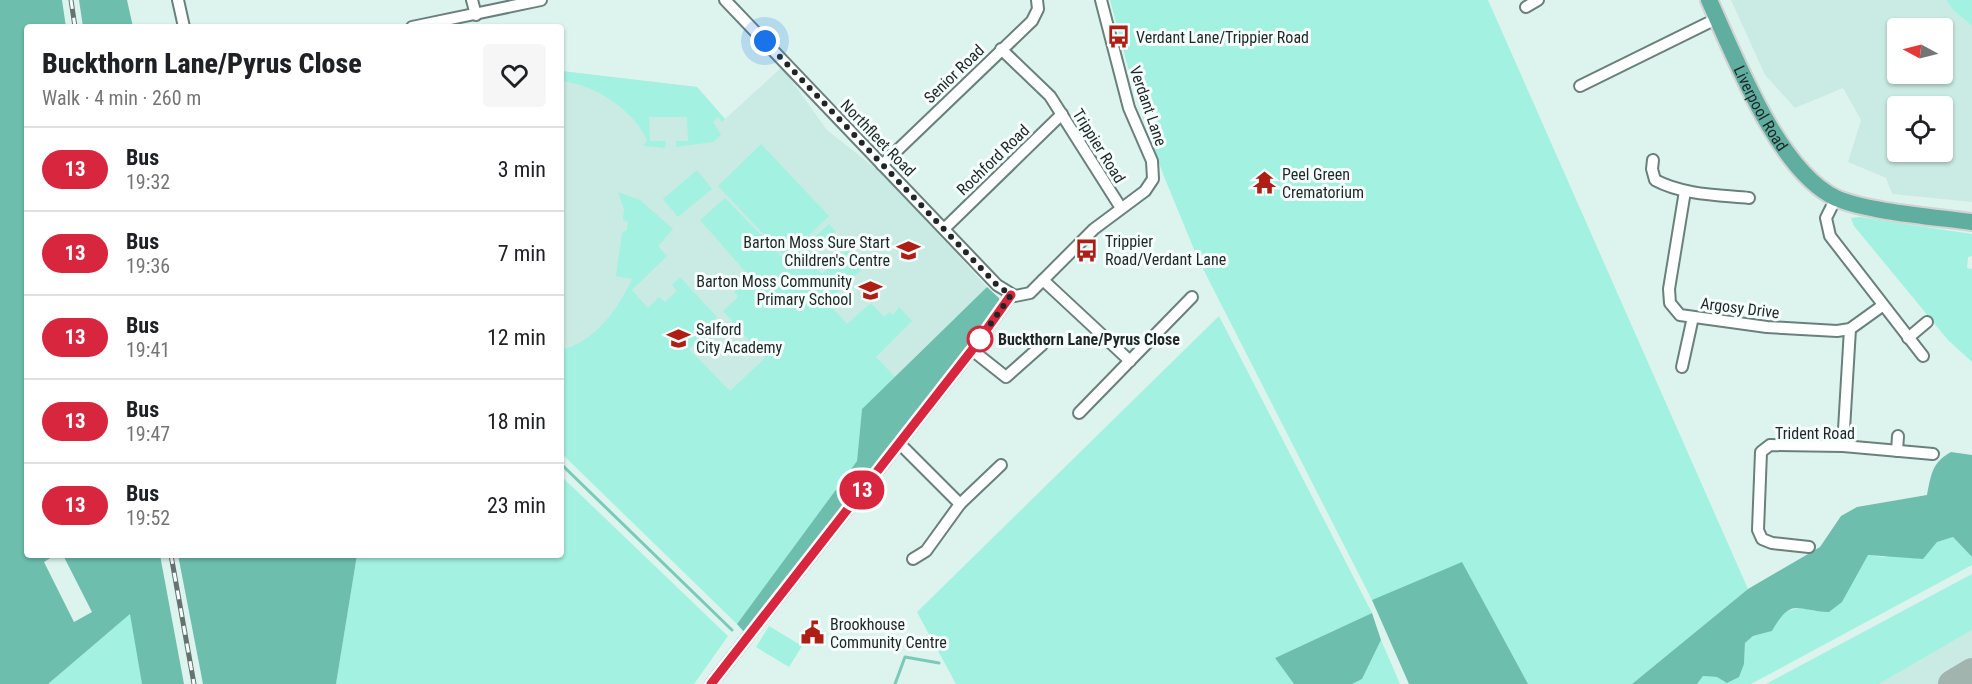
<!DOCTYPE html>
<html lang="en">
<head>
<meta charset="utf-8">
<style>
	body { margin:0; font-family:"Roboto Condensed",sans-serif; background:#f6f6f6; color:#202124; height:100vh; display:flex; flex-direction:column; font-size:22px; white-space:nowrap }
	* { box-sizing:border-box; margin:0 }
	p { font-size:20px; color:#757577 }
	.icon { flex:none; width:33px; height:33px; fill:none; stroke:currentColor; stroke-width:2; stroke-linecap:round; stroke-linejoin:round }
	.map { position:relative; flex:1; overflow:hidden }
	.sheet { position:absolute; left:24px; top:24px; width:540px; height:534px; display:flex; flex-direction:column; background:#fff; border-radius:6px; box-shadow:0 2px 4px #0004 }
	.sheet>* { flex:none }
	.badge { padding:0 12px; border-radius:20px; font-size:21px; line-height:39px }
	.needle { width:39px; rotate:277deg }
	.controls { position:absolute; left:1887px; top:18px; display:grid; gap:12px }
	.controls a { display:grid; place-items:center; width:66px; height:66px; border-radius:6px; background:#fff; box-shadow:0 2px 4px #0004; font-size:30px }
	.you { position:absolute; width:30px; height:30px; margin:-15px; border:4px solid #fff; border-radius:50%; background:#1a73e8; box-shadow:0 0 0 9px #1a73e833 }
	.map>.badge { position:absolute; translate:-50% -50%; box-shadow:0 0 0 3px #fff }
	.round { display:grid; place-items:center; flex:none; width:63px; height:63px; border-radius:6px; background:#f6f6f6 }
	.summary { display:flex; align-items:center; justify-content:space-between; height:102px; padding:0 18px }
	h1 { font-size:28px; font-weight:800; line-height:45px }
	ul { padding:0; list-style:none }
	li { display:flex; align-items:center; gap:18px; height:84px; padding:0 18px; border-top:2px solid #e0e0e0 }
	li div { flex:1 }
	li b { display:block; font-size:22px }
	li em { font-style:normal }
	li .badge { min-width:66px; font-weight:700; text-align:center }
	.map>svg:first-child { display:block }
	.built { fill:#caebe3; fill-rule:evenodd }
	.green { fill:#a3f1e0 }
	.forest { fill:#6ebeae }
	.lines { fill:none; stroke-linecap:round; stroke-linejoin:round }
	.stream { stroke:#79cab9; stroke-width:3 }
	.taxiway { stroke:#a1b4ae; stroke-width:28 }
	.minor-casing { stroke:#6a807b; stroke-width:14 }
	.trunk-casing { stroke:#d2d4d3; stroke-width:20 }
	.minor { stroke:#fff; stroke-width:10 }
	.trunk { stroke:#5faea0; stroke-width:16 }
	.rail-casing { stroke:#65736f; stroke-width:5 }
	.rail { stroke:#f5fefc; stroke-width:3; stroke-dasharray:9; stroke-linecap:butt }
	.line-casing { stroke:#fff; stroke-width:14 }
	.line { stroke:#d7263d; stroke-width:9 }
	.walk { stroke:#1e2725; stroke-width:6; stroke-dasharray:0 10.8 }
	.stop-dot { fill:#fff; stroke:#d7263d; stroke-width:3 }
	.labels { text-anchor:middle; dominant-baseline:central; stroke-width:6; stroke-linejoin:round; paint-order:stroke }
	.poi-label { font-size:16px; fill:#1e2725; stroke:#f5fefc; text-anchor:start }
	.street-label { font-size:16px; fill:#1e2725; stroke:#f5fefc }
	.stop-label { font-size:16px; font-weight:bold; fill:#1e2725; stroke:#f5fefc; text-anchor:start }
</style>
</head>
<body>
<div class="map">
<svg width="1972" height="684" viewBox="0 0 1972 684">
	<rect width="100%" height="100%" fill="#ddf4ee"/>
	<g class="built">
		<path d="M1731,0H1946L1953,10L1972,26V202L1892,194L1886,178L1848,162L1861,120L1843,88L1795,108L1765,75ZM1898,28H1942V74H1898ZM1898,106H1942V152H1898Z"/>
		<path d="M782,67L827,130L884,175L987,287L862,409L561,453V71L697,87L725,119Z"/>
		<path d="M1972,630V684H1879Z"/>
	</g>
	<g class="green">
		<path d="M1110,0H1488L1748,589L1632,684H1528L1462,563L1372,600L1198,259L1163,174L1137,101Z"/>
		<path d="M1946,0H1972V26L1953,10Z"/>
		<path d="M561,71L697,87L725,119L722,122L718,117L713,122L721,135L713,142L676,147V141H688L687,117H649L650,141H666L665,148L643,146L647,140C634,110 594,84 561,81Z"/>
		<path d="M761,144L829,216L786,258L718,186Z"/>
		<path d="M697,170L712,189L678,217L663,199Z"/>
		<path d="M618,192L640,200L673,229L658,246L667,256L632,290L648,308L659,297L665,302L677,291L672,285L680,277L717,317L714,320L717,323L689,349L730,391L765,358L723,311L738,297L734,292L750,277L700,220L725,198L787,262L829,224L836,232L808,259L822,274L847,250L863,268L827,302L847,324L871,303L884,317L890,312L893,315L899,307L912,321L876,357L895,377L862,409L857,461L737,624L561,453V350C595,342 618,309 632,279L616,276L622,233L627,230L628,222L623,220L624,209Z"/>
		<path d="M1860,217L1972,234V256L1968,257L1967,268L1972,269V362L1948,340L1854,226L1851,218Z"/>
		<path d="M1219,316L1372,613L1275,658L1294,684H956L917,612Z"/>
		<path d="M561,476L728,636L694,684H336L357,555H561Z"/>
		<path d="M1953,537L1972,557V565L1751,684H1697L1703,676L1717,677L1744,664L1745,643L1753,636L1772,631L1783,612L1803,607L1814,611L1842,602L1867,555L1884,557Z"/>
		<path d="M1972,574V630L1879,684H1766Z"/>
		<path d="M131,613L142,684H48Z"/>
		<path d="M769,626L802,646L789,667L756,647Z"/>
		<path d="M1381,640L1400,684H1352L1362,679Z"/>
	</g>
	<g class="forest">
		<path d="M0,0H62L66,27H27V555H55L44,562L74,622L92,612L63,555H160L184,684H142L130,614L48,684H0Z"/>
		<path d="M79,0H127L133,27H83Z"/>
		<path d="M987,287L999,298V307L744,632L737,624L857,461L862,409Z"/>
		<path d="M1951,452L1972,455V557L1953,537L1937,542L1923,559L1868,555L1842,602L1829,612C1796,611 1792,596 1772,631L1753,636L1745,643L1744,664L1739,677L1727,683L1717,677L1703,676L1697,684H1632L1748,589L1820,547L1841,516L1857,507L1927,495C1931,475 1932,462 1951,452Z"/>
		<path d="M178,555H357L336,684H203Z"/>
		<path d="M1462,562L1528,684H1409L1372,600Z"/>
		<path d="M1372,613L1381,640L1362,679L1352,684H1294L1275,658Z"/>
	</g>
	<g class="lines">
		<g class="stream">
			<path d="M561,464L732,630"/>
			<path d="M895,684L905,657L939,663"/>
		</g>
		<path class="taxiway" d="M1952,684L1972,672"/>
		<defs>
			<g id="minor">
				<path d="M178,0L184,27"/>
				<path d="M472,0L476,15"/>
				<path d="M725,0L997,285L1015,296L1030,293L1094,229L1145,191L1153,179L1152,161L1129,108L1101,0"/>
				<path d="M1526,7L1538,0"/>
				<path d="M412,27L541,0"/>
				<path d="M1001,49L1050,96L1121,208"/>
				<path d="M1580,86L1718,18"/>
				<path d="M1653,160L1652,169L1655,180C1683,195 1718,195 1749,198"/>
				<path d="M882,165L1032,21L1038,9L1037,0"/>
				<path d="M1685,191L1669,289L1670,303L1680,315L1767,327L1837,331L1850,329L1882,306"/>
				<path d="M1836,198L1826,218L1830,236L1923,356"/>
				<path d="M945,228L1062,114"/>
				<path d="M1043,280L1130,361"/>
				<path d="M1908,338L1927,322"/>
				<path d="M972,350L1006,377L1042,345"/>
				<path d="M1682,367L1693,317"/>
				<path d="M1079,413L1192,297"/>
				<path d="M899,443L960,504"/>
				<path d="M1843,446L1850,329"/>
				<path d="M1897,451L1898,436"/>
				<path d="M1809,547L1772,543L1762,539L1758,530L1761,452L1770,445L1843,446L1933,454"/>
				<path d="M913,559L926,551L960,504L1001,465"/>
				<path d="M711,684L972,350L1011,295"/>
			</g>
			<g id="trunk">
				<path id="s1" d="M1709,0C1735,57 1778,171 1836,198C1868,212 1936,217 1972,222"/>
			</g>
		</defs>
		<use href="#minor" class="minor-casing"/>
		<use href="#trunk" class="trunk-casing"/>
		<use href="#minor" class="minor"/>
		<use href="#trunk" class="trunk"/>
		<defs>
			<g id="rail">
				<path d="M71,0L75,27"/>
				<path d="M171,555L194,684"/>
			</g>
		</defs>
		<use href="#rail" class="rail-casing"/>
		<use href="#rail" class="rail"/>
	</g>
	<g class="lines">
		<defs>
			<path id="line" d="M711,684L972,350L1011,295"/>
		</defs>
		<use href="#line" class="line-casing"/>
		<use href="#line" class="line"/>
		<path class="walk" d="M765,41L997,285L1011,295L980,339"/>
	</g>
	<defs>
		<symbol id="bus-bare" viewBox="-9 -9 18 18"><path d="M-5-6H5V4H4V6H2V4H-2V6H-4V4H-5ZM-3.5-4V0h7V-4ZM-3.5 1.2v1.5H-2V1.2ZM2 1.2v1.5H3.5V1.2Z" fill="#ae1e15" stroke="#f5fefc" stroke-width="2.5" paint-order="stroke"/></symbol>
		<symbol id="temple-bare" viewBox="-9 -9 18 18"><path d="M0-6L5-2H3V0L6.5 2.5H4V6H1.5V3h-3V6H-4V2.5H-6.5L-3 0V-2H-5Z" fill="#ae1e15" stroke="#f5fefc" stroke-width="2.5" paint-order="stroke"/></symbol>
		<symbol id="school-bare" viewBox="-9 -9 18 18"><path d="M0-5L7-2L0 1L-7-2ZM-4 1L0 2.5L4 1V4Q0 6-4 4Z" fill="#ae1e15" stroke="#f5fefc" stroke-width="2.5" paint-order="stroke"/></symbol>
		<symbol id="civic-bare" viewBox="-9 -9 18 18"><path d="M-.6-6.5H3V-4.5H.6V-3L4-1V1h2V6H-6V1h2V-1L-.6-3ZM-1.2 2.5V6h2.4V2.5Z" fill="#ae1e15" stroke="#f5fefc" stroke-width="2.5" paint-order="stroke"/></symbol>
	</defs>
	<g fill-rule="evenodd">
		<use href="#bus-bare" x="1102" y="20" width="33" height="33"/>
		<use href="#temple-bare" x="1248" y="166" width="33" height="33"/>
		<use href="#bus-bare" x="1070" y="234" width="33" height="33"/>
		<use href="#school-bare" x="892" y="234" width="33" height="33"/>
		<use href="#school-bare" x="854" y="274" width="33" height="33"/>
		<use href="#school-bare" x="662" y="322" width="33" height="33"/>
		<use href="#civic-bare" x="796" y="616" width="33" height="33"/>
	</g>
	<circle class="stop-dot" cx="980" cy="339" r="12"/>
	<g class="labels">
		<g class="poi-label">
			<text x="1136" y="37">Verdant Lane/Trippier Road</text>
			<text x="1282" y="174">Peel Green<tspan x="1282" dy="18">Crematorium</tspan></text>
			<text x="1105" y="241">Trippier<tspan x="1105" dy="18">Road/Verdant Lane</tspan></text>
			<text x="890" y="242" text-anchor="end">Barton Moss Sure Start<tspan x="890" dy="18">Children's Centre</tspan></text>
			<text x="852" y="281" text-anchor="end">Barton Moss Community<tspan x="852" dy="18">Primary School</tspan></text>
			<text x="696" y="329">Salford<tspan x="696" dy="18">City Academy</tspan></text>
			<text x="830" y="624">Brookhouse<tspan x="830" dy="18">Community Centre</tspan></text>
		</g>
		<g class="street-label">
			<text transform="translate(954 74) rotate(-44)">Senior Road</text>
			<text transform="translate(1148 106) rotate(71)">Verdant Lane</text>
			<text stroke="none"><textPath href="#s1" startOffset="120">Liverpool Road</textPath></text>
			<text transform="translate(878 138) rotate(46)">Northfleet Road</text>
			<text transform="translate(1099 146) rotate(58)">Trippier Road</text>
			<text transform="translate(993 160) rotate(-44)">Rochford Road</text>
			<text transform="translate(1740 308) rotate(7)">Argosy Drive</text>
			<text x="1815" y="433">Trident Road</text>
		</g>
		<g class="stop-label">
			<text x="998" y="339">Buckthorn Lane/Pyrus Close</text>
		</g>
	</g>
</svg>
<div class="controls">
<a><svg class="needle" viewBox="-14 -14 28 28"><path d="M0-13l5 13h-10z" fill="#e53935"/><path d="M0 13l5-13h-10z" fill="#757577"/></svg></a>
<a><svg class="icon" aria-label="locate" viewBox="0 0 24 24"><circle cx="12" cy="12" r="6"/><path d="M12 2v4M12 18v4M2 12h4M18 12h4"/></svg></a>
</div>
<div class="you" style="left:765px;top:41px"></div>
<b class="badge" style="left:862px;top:490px;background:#d7263d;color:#fff">13</b>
<section class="sheet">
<div class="summary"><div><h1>Buckthorn Lane/Pyrus Close</h1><p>Walk · 4 min · 260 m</p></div><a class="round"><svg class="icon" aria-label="heart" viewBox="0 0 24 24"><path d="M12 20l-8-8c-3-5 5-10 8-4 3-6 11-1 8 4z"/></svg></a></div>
<ul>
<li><span class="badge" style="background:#d7263d;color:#fff">13</span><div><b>Bus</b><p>19:32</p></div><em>3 min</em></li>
<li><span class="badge" style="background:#d7263d;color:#fff">13</span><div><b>Bus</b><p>19:36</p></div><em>7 min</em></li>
<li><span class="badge" style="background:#d7263d;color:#fff">13</span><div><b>Bus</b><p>19:41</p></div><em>12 min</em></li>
<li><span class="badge" style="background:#d7263d;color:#fff">13</span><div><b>Bus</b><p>19:47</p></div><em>18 min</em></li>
<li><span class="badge" style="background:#d7263d;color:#fff">13</span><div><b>Bus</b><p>19:52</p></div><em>23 min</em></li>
</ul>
</section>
</div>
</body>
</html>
